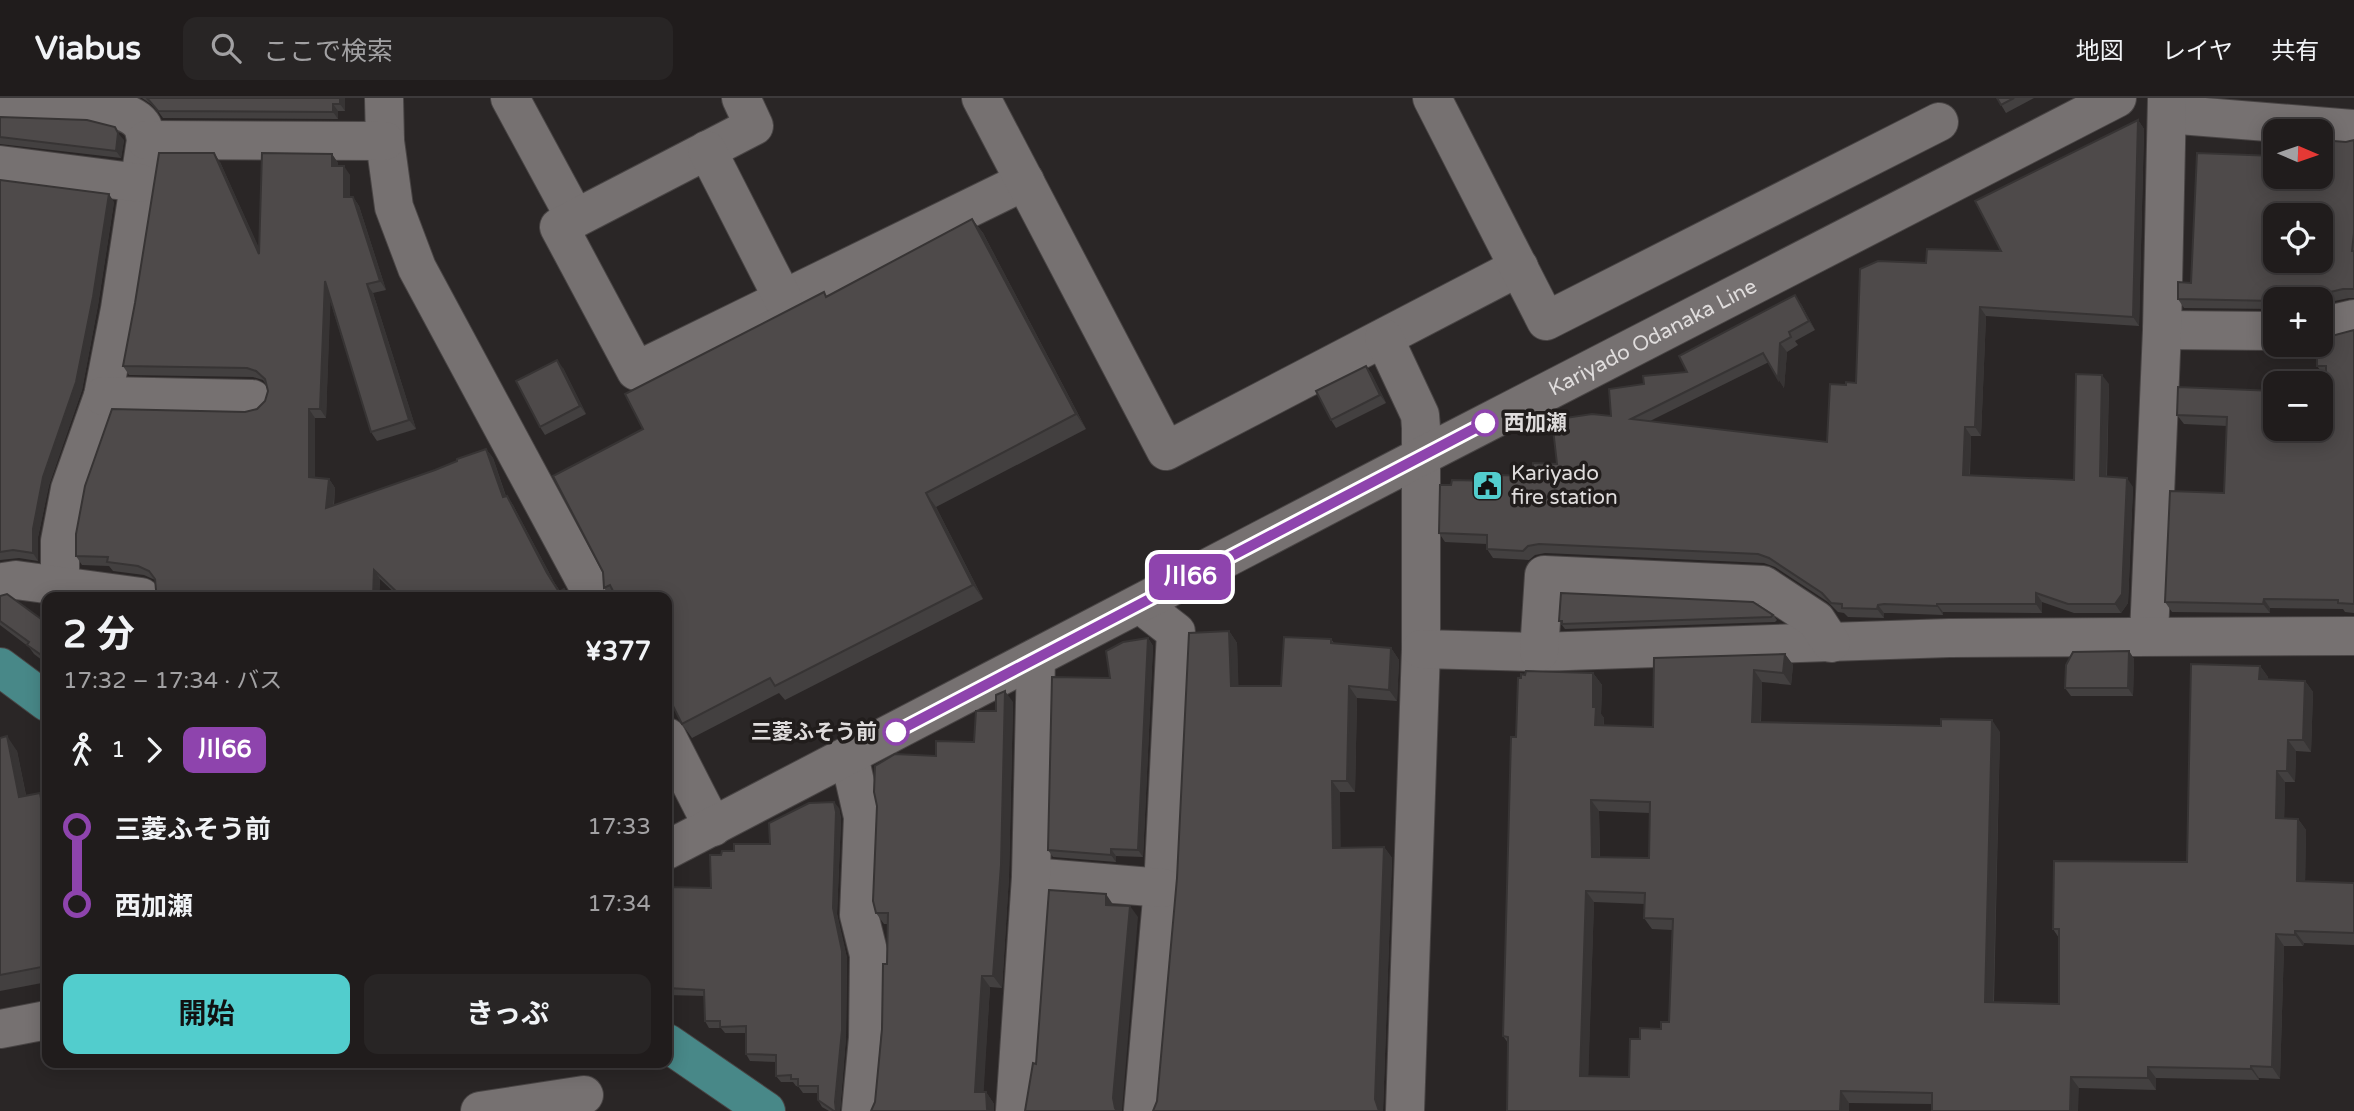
<!DOCTYPE html>
<html lang="ja">
<head>
<meta charset="utf-8">
<style>
	body { margin:0; font-family:"Varela Round","Noto Sans JP",sans-serif; background:#282525; color:#f1f3f6; height:100vh; display:flex; flex-direction:column; font-size:26px; white-space:nowrap }
	* { box-sizing:border-box; margin:0 }
	p { font-size:23px; color:#a2a1a3 }
	.icon { flex:none; width:38px; height:38px; fill:none; stroke:currentColor; stroke-width:2; stroke-linecap:round; stroke-linejoin:round }
	.map { position:relative; flex:1; overflow:hidden }
	.sheet { position:absolute; left:42px; top:494px; width:630px; height:476px; display:flex; flex-direction:column; background:#201c1c; border-radius:14px; box-shadow:0 4px 18px #0003,0 0 0 2px #3d3a3b }
	.sheet>* { flex:none }
	.badge { padding:0 14px; border-radius:10px; font-size:24px; line-height:46px }
	.needle { width:46px; rotate:92deg }
	.fabs { position:absolute; left:2263px; top:21px; display:grid; gap:14px }
	.fabs a { display:grid; place-items:center; width:70px; height:70px; border-radius:14px; background:#201c1c; box-shadow:0 4px 18px #0003,0 0 0 2px #3d3a3b; font-size:35px }
	.map>.badge { position:absolute; translate:-50% -50%; box-shadow:0 0 0 4px #fff }
	.legs { display:flex; align-items:center; gap:10px; height:77px; padding:0 21px; font-size:23px }
	.legs p { margin-inline-start:auto }
	.head { display:flex; align-items:center; justify-content:space-between; height:119px; padding:0 21px }
	h1 { font-size:38px; font-weight:700; line-height:52px }
	.button { display:flex; gap:14px; margin-top:auto; padding:14px 21px }
	.button a { flex:1; height:80px; border-radius:14px; background:#52cdcd; color:#111; font-size:28px; font-weight:700; line-height:80px; text-align:center }
	.button a+a { background:#282525; color:#f1f3f6 }
	ul { padding:0 21px; list-style:none }
	li { display:flex; align-items:center; gap:24px; height:77px; font-size:26px }
	li i { display:grid; place-items:center; width:10px; height:100%; margin:0 9px; background:currentColor }
	li i::after { content:''; width:18px; height:18px; margin:-9px; border:5px solid; border-radius:50%; background:#201c1c }
	li p { margin-inline-start:auto }
	li:first-child i { background:linear-gradient(#0000 50%,currentColor 0) }
	li:last-child i { background:linear-gradient(currentColor 50%,#0000 0) }
	header { display:flex; align-items:center; gap:42px; box-sizing:border-box; height:98px; padding:0 35px; background:#201c1c; border-bottom:2px solid #3d3a3b }
	header strong { font-size:33px }
	nav { display:flex; gap:38px; margin-inline-start:auto; font-size:24px }
	.search { width:490px; height:63px; background:#282525; display:flex; align-items:center; gap:18px; box-sizing:border-box; padding:0 24px; border-radius:14px; color:#a2a1a3; font-size:26px }
	.map>svg:first-child { display:block }
	.lines { fill:none; stroke-linecap:round; stroke-linejoin:round }
	.minor-casing { stroke:#484444; stroke-width:40 }
	.major-casing { stroke:#484444; stroke-width:40 }
	.minor { stroke:#767171; stroke-width:38 }
	.major { stroke:#488888; stroke-width:38 }
	.wall { fill:#434040; fill-rule:evenodd }
	.shaded-wall { fill:#373434 }
	.building { fill:#4e4a4a; stroke:#373434; stroke-width:2; fill-rule:evenodd }
	.line-1-casing { stroke:#fff; stroke-width:16 }
	.line-1 { stroke:#8e44ad; stroke-width:10 }
	.stop-1-dot { fill:#fff; stroke:#8e44ad; stroke-width:3.5 }
	.labels { text-anchor:middle; dominant-baseline:central; stroke-width:7; stroke-linejoin:round; paint-order:stroke }
	.street-label { font-size:21px; fill:#dfdcdc; stroke:#211d1c }
	.stop-label { font-size:21px; font-weight:bold; fill:#dfdcdc; stroke:#211d1c; text-anchor:start }
	.poi-label { font-size:21px; fill:#dfdcdc; stroke:#211d1c; text-anchor:start }
</style>
</head>
<body>
<header>
<strong>Viabus</strong>
<div class="search"><svg class="icon" aria-label="search" viewBox="0 0 24 24"><circle cx="10" cy="10" r="6"/><path d="M15 15l6 6"/></svg>ここで検索</div>
<nav><a>地図</a><a>レイヤ</a><a>共有</a></nav>
</header>
<div class="map">
<svg width="2354" height="1013" viewBox="0 0 2354 1013">
	<rect width="100%" height="100%" fill="#2a2626"/>
	<g class="lines">
		<defs>
			<g id="minor">
				<path d="M384,0L385,43L394,109L417,170L594,499"/>
				<path d="M510,0L575,120"/>
				<path d="M741,0L754,28L559,129L636,273L1025,83"/>
				<path d="M981,0L1166,353L1519,169"/>
				<path d="M1432,0L1546,223L1939,24"/>
				<path d="M0,5C29,5 123,1 141,26C144,29 145,37 146,42L120,211L103,298L70,391L60,443V487"/>
				<path d="M2167,16L2354,31"/>
				<path d="M146,42L385,43"/>
				<path d="M707,52L783,201"/>
				<path d="M0,67L140,85"/>
				<path d="M2320,229L2354,221"/>
				<path d="M2162,232L2275,233"/>
				<path d="M1384,240L1420,317L1421,330V551L1405,1013"/>
				<path d="M103,298L252,301"/>
				<path d="M0,487L3,484L16,482L141,499"/>
				<path d="M1140,506L1176,534L1163,790L1143,1013"/>
				<path d="M2149,537L2162,232L2167,0"/>
				<path d="M1421,551L1539,554L1949,540L2354,538"/>
				<path d="M1539,554L1544,477L1763,487L1816,522L1831,545"/>
				<path d="M667,639L713,729"/>
				<path d="M849,658L863,719L859,817L869,857L868,940L861,1013"/>
				<path id="s1" d="M667,752L1422,358L2117,0"/>
				<path d="M1031,779L1163,790"/>
				<path d="M0,931L47,922"/>
				<path d="M480,1013L584,997"/>
				<path d="M1015,1013L1031,779L1036,560"/>
			</g>
			<g id="major">
				<path d="M0,569L47,604"/>
				<path d="M667,945L766,1013"/>
			</g>
		</defs>
		<use href="#minor" class="minor-casing"/>
		<use href="#major" class="major-casing"/>
		<use href="#minor" class="minor"/>
		<use href="#major" class="major"/>
	</g>
	<g class="wall">
		<path d="M142,0H345V13H338V21L163,20L155,9Z"/>
		<path d="M1997,0H2034L2006,15Z"/>
		<path d="M0,19L124,42L121,60L0,46Z"/>
		<path d="M2138,22L2144,31L2139,228L1986,218L1981,338H1971L1970,377L2074,382L2109,286L2107,379L2133,389L2128,505L2121,515H2074L2042,504V515L1943,514V517L1891,515H1884V520L1848,519L1844,515L1838,514L1828,504L1775,469L1764,465L1545,455L1535,457L1529,462L1493,460L1487,451V446L1445,444L1439,435L1451,387L1494,383L1532,378L1557,366L1611,318L1644,286L1687,274L1801,206L1815,232L1795,243L1798,247L1787,254L1784,290L1769,264L1650,323L1827,344L1846,287L1856,285L1926,165L2001,153Z"/>
		<path d="M2354,42V200H2349L2320,206V201H2275V211L2184,210L2178,201L2275,79L2346,44Z"/>
		<path d="M332,56L338,65V68L350,77V99H353L359,108L386,192L373,195L416,331L377,343L371,334L330,202L326,320H315V380L329,381L335,390L334,408L435,372L486,351L493,360L506,398H507L513,407L554,484L560,493L564,491L569,499H399L380,481L379,499H154L156,492L155,482L144,477L113,473L109,468L82,467L76,458L245,314L257,311L265,303L268,293L265,285L263,282L253,279L129,277L123,268L135,205L220,64L259,151Z"/>
		<path d="M0,82L114,104L98,207L82,292L49,387L38,439V463L19,460L0,462Z"/>
		<path d="M972,121L983,135L1086,331L936,409L983,501L785,602L779,595L692,640L682,626L667,499H611L604,490L643,331L827,198Z"/>
		<path d="M2354,232V515L2345,514L2343,511L2270,510V515L2172,514L2165,504L2224,395L2227,328L2184,326L2177,317L2178,289L2275,331L2326,321V277H2324L2317,268V252L2312,251L2309,247H2320Z"/>
		<path d="M1366,268L1371,275L1386,305L1336,330L1331,322Z"/>
		<path d="M563,270L586,316L545,337L540,329Z"/>
		<path d="M0,498L44,523L47,519V566L34,556L29,549L0,527Z"/>
		<path d="M1773,517L1777,522L1775,524L1565,531L1559,523Z"/>
		<path d="M1229,533L1237,545L1238,588H1281L1331,541L1334,545L1391,550L1399,562L1397,603L1357,600L1355,694H1340V750L1384,749L1392,760L1383,1013L1157,1003Z"/>
		<path d="M1148,540L1153,548L1143,759L1116,758V764L1053,759L1048,752L1110,580Z"/>
		<path d="M2129,553L2134,561L2133,598H2071L2065,590Z"/>
		<path d="M1785,556L1793,567L1791,587L1762,584L1761,624L2000,634L1994,904L2059,906V840L2053,831L2187,764L2260,568L2268,579V582L2305,583L2313,594L2311,654L2296,653L2295,684H2285L2284,720L2298,721L2306,732L2305,783L2354,785V847L2304,845L2303,848H2284L2280,981L2259,980V982L2156,980V992L2079,990L1932,1006L1849,1005V1013H1507L1508,945L1503,938L1516,639L1593,575L1602,587L1601,616L1604,620V628L1653,629ZM1599,713L1650,715L1649,760L1600,759ZM1594,804L1645,806L1644,820L1652,831L1672,832L1669,924L1661,931L1640,941L1629,979L1588,978Z"/>
		<path d="M1013,604L1009,778L1002,890L990,889L983,994H986L994,1006L875,1004L887,866L888,826H884L876,815L936,658L974,644L996,613Z"/>
		<path d="M0,640L17,653L26,697L47,705V884L0,893Z"/>
		<path d="M839,710L841,721L837,816L847,860L846,939L840,1013H829L822,1009L818,1002V995H803L798,988H796L793,984H781L776,978V964L750,963L746,956V935H725L721,930H709L705,923L704,898L667,897V789L711,790L721,757L734,753L770,746Z"/>
	</g>
	<g class="shaded-wall">
		<path d="M340,0H345V13L340,6Z"/>
		<path d="M333,6L338,13V21L333,14Z"/>
		<path d="M2138,22L2144,31L2139,228L2133,219Z"/>
		<path d="M118,35L124,42L121,60L116,53Z"/>
		<path d="M214,55L220,64L266,165L259,156Z"/>
		<path d="M332,56L338,65V77L332,68Z"/>
		<path d="M344,68L350,77V108L344,99Z"/>
		<path d="M109,96L114,104L98,207L82,292L49,387L38,439V463L33,455V431L43,379Z"/>
		<path d="M353,99L359,108L386,192L380,183Z"/>
		<path d="M972,121L983,135L1086,331L1076,316Z"/>
		<path d="M325,183L331,192L326,320L320,311Z"/>
		<path d="M367,186L373,195L416,331L409,322Z"/>
		<path d="M1795,197L1801,206L1815,232L1809,223Z"/>
		<path d="M1980,209L1986,218L1981,338L1975,329Z"/>
		<path d="M1780,245L1787,254L1784,290L1778,281Z"/>
		<path d="M557,262L563,270L586,316L580,308Z"/>
		<path d="M1366,268L1371,275L1386,305L1380,297Z"/>
		<path d="M2102,277L2109,286L2106,387L2100,378Z"/>
		<path d="M309,311L315,320V388L309,379Z"/>
		<path d="M1965,329L1971,338L1969,386L1963,377Z"/>
		<path d="M486,351L493,360L509,408L503,399Z"/>
		<path d="M2127,380L2133,389L2128,505L2121,515L2115,506Z"/>
		<path d="M329,381L335,390L332,419L326,410Z"/>
		<path d="M926,395L936,409L983,501L973,487Z"/>
		<path d="M507,398L513,407L554,484L563,499L547,475Z"/>
		<path d="M374,472L380,481L379,499H373Z"/>
		<path d="M2036,495L2042,504V515L2036,506Z"/>
		<path d="M2264,501L2270,510V515L2263,506Z"/>
		<path d="M1937,506L1943,514V517L1937,508Z"/>
		<path d="M1878,507L1884,515V520L1877,511Z"/>
		<path d="M1229,533L1237,545L1239,600L1231,588Z"/>
		<path d="M1148,540L1153,548L1143,759L1138,752Z"/>
		<path d="M1391,550L1399,562L1397,603L1389,592Z"/>
		<path d="M2129,553L2134,561L2133,598L2128,590Z"/>
		<path d="M1785,556L1793,567L1791,587L1783,575Z"/>
		<path d="M2260,568L2268,579L2267,593L2259,581Z"/>
		<path d="M1754,572L1762,584L1760,635L1752,624Z"/>
		<path d="M1593,575L1602,587L1601,616L1604,620L1603,639L1595,627L1593,609Z"/>
		<path d="M2305,583L2313,594L2311,654L2303,642Z"/>
		<path d="M1349,588L1357,600L1355,694L1347,683Z"/>
		<path d="M1005,593L1013,604L1009,778L1002,890L993,878Z"/>
		<path d="M1992,622L2000,634L1993,915L1985,904Z"/>
		<path d="M7,638L17,653L29,713L19,699Z"/>
		<path d="M2288,642L2296,653L2295,684L2287,673Z"/>
		<path d="M2277,673L2285,684L2284,732L2276,720Z"/>
		<path d="M1332,683L1340,694L1341,761L1333,750Z"/>
		<path d="M40,695L47,705V732Z"/>
		<path d="M1591,702L1599,713L1600,770L1592,759Z"/>
		<path d="M834,704L839,710L841,721L837,816L847,860L846,939L840,1013H836L835,1004L833,810Z"/>
		<path d="M2298,721L2306,732L2305,794L2297,783Z"/>
		<path d="M1384,749L1392,760L1383,1013H1379L1375,1001Z"/>
		<path d="M1111,751L1116,758V764L1111,757Z"/>
		<path d="M1586,793L1594,804L1588,990L1580,978Z"/>
		<path d="M1106,796L1114,808L1106,807Z"/>
		<path d="M1130,808L1138,819L1122,1013H1117L1115,1010L1113,1000Z"/>
		<path d="M2295,833L2304,845L2303,848L2295,837Z"/>
		<path d="M2276,836L2284,848L2280,981L2272,969Z"/>
		<path d="M982,878L990,889L983,1005L975,994Z"/>
		<path d="M2251,968L2259,980V982L2251,971Z"/>
		<path d="M2148,969L2156,980V992L2148,980Z"/>
		<path d="M2071,979L2079,990L2078,1013H2070Z"/>
		<path d="M1841,993L1849,1005V1013H1840Z"/>
		<path d="M986,994L994,1006V1013H989L987,1011Z"/>
	</g>
	<g class="building">
		<path d="M147,0H340V6H333V14L158,13Z"/>
		<path d="M1997,0H2014L2001,7Z"/>
		<path d="M0,19L87,22L115,29L118,35L116,53L0,39Z"/>
		<path d="M2138,22L2133,219L1980,209L1975,329H1965L1963,377L2074,382L2076,276L2102,277L2100,378L2127,380L2122,496L2115,506H2068L2036,495V506H1937V508L1884,506L1878,507L1877,511L1842,510V506L1831,505L1822,495L1769,460L1758,456L1539,446L1528,448L1523,453L1487,451V437L1439,435L1440,387H1451L1452,382L1494,383V377L1532,378L1533,365L1557,366L1552,322L1592,316L1611,318L1609,291L1644,286L1643,278L1687,274L1679,258L1795,197L1809,223L1789,234L1791,239L1780,245L1778,281L1763,255L1631,321L1827,344L1830,286L1846,287V284L1856,285L1860,171L1878,163L1926,165L1927,151L2001,153L1975,103Z"/>
		<path d="M2320,42L2346,44L2354,42V135L2352,153H2354V191H2343L2309,199L2304,201H2275V203L2178,201V184L2191,185L2197,55L2275,58V79H2320ZM2275,117H2320V163H2275Z"/>
		<path d="M159,55H214L259,156L262,55L332,56V68H344V99H353L380,183L367,186L409,322L371,334L325,183L320,311H309V379L329,381L326,410L435,372L457,363V361L486,351L503,399L507,398L547,475L559,494L564,491L568,499H402L374,472L373,499H154L156,492L155,481L149,473L138,468L107,464L108,459L76,458V436L85,388L112,311L245,314L257,311L265,303L268,293L265,281L256,273L247,270L123,268L135,205Z"/>
		<path d="M0,82L109,96L93,199L76,284L43,379L33,431V455L13,452L0,454Z"/>
		<path d="M972,121L1076,316L926,395L973,487L775,588L770,580L682,626L667,596V499H616L610,487L604,490L603,474L553,378L643,331L625,296L824,194L826,199Z"/>
		<path d="M2354,232V506L2338,505V502L2264,501L2263,506L2165,504L2170,393L2224,395L2227,319L2177,317L2178,289L2275,293V331H2320V321H2326V268H2317V247H2320V241Z"/>
		<path d="M557,262L580,308L540,329L516,283Z"/>
		<path d="M1366,268L1380,297L1331,322L1316,293Z"/>
		<path d="M1561,495L1753,504L1773,517L1771,519L1562,526V523H1559Z"/>
		<path d="M7,496L44,523L47,519V561L27,547L29,544L0,523V498Z"/>
		<path d="M1229,533L1231,588H1281L1284,539L1331,541V545L1391,550L1389,592L1349,588L1347,683H1332L1333,750L1384,749L1375,1001L1379,1013H1153L1157,1003L1177,780L1189,535Z"/>
		<path d="M1148,540L1138,752L1111,751V757L1048,752L1052,579L1110,580L1106,553L1123,544Z"/>
		<path d="M2129,553L2128,590H2065L2066,567L2073,554Z"/>
		<path d="M1785,556L1783,575L1754,572L1752,624L1941,628V621L1992,622L1985,904L2059,906V831H2053L2054,763L2187,764L2191,566L2260,568L2259,581L2305,583L2303,642H2288L2287,673H2277L2276,720L2298,721L2297,783L2354,785V835L2295,833V837L2276,836L2272,969L2251,968V971L2148,969V980L2071,979L2070,1013H1932V995L1841,993L1840,1013H1507L1508,942V939L1503,938L1511,639H1516L1518,580H1521V576L1525,577L1526,573L1593,575V609H1596L1595,627L1653,629L1654,560ZM1591,702L1650,704L1649,760L1592,759ZM1586,793L1645,795L1644,820L1673,821L1669,924H1661V931L1640,930V941H1630L1629,979L1580,978Z"/>
		<path d="M1005,593L1001,767L993,878H982L975,994H986L987,1011L989,1013H871L875,1004L882,931L883,866H887L888,815H876L873,803L877,708L874,694L875,668L895,656L936,658V643L974,644L976,613H996V597Z"/>
		<path d="M7,638L19,699L40,695L47,732V868L0,877V640Z"/>
		<path d="M834,704L836,714L833,810L842,853V932L835,1004L836,1013H834L818,1002V988H798V981H791V977L776,978V957L746,956V928L720,929V923H705L704,892L667,890V789L711,790L710,757H721L722,753H734V746H770L769,725L809,705Z"/>
		<path d="M1049,792L1106,796V807L1130,808L1113,1000L1115,1010L1117,1013H1025L1033,965L1036,966Z"/>
	</g>
	<g class="lines">
		<defs>
			<path id="line-1" d="M896,634L1485,325"/>
		</defs>
		<use href="#line-1" class="line-1-casing"/>
		<use href="#line-1" class="line-1"/>
	</g>
	<defs>
		<symbol id="civic-square" viewBox="-11 -11 22 22"><rect x="-9" y="-9" width="18" height="18" rx="4" fill="#52cdcd" stroke="#211d1c"/><path d="M-.6-6.5H3V-4.5H.6V-3L4-1V1h2V6H-6V1h2V-1L-.6-3ZM-1.2 2.5V6h2.4V2.5Z" fill="#111"/></symbol>
	</defs>
	<g fill-rule="evenodd">
		<use href="#civic-square" x="1470" y="370" width="35" height="35"/>
	</g>
	<g class="stop-1-dot">
		<circle cx="1485" cy="325" r="12"/>
		<circle cx="896" cy="634" r="12"/>
	</g>
	<g class="labels">
		<g class="street-label">
			<text stroke="none"><textPath href="#s1" startOffset="1111">Kariyado Odanaka Line</textPath></text>
		</g>
		<g class="stop-label">
			<text x="1504" y="325">西加瀬</text>
			<text x="877" y="634" text-anchor="end">三菱ふそう前</text>
		</g>
		<g class="poi-label">
			<text x="1511" y="375">Kariyado<tspan x="1511" dy="24">fire station</tspan></text>
		</g>
	</g>
</svg>
<div class="fabs">
<a><svg class="needle" viewBox="-14 -14 28 28"><path d="M0-13l5 13h-10z" fill="#e53935"/><path d="M0 13l5-13h-10z" fill="#a2a1a3"/></svg></a>
<a><svg class="icon" aria-label="locate" viewBox="0 0 24 24"><circle cx="12" cy="12" r="6"/><path d="M12 2v4M12 18v4M2 12h4M18 12h4"/></svg></a>
<a>+</a>
<a>−</a>
</div>
<b class="badge" style="left:1190px;top:479px;background:#8e44ad;color:#fff">川66</b>
<section class="sheet">
<div class="head"><div><h1>2 分</h1><p>17:32 – 17:34 · バス</p></div><b>¥377</b></div>
<div class="legs"><svg class="icon" aria-label="walk" viewBox="0 0 24 24"><circle cx="13" cy="4" r="2"/><path d="M13 8l-2 6 4 7M11 14l-3 7M7 12l3-4h3l4 4"/></svg>1<svg class="icon" aria-label="forward" viewBox="0 0 24 24"><path d="M9 5l7 7-7 7"/></svg><b class="badge" style="background:#8e44ad;color:#fff">川66</b></div>
<ul>
<li><i style="color:#8e44ad"></i><b>三菱ふそう前</b><p>17:33</p></li>
<li><i style="color:#8e44ad"></i><b>西加瀬</b><p>17:34</p></li>
</ul>
<div class="button"><a>開始</a><a>きっぷ</a></div>
</section>
</div>
</body>
</html>
